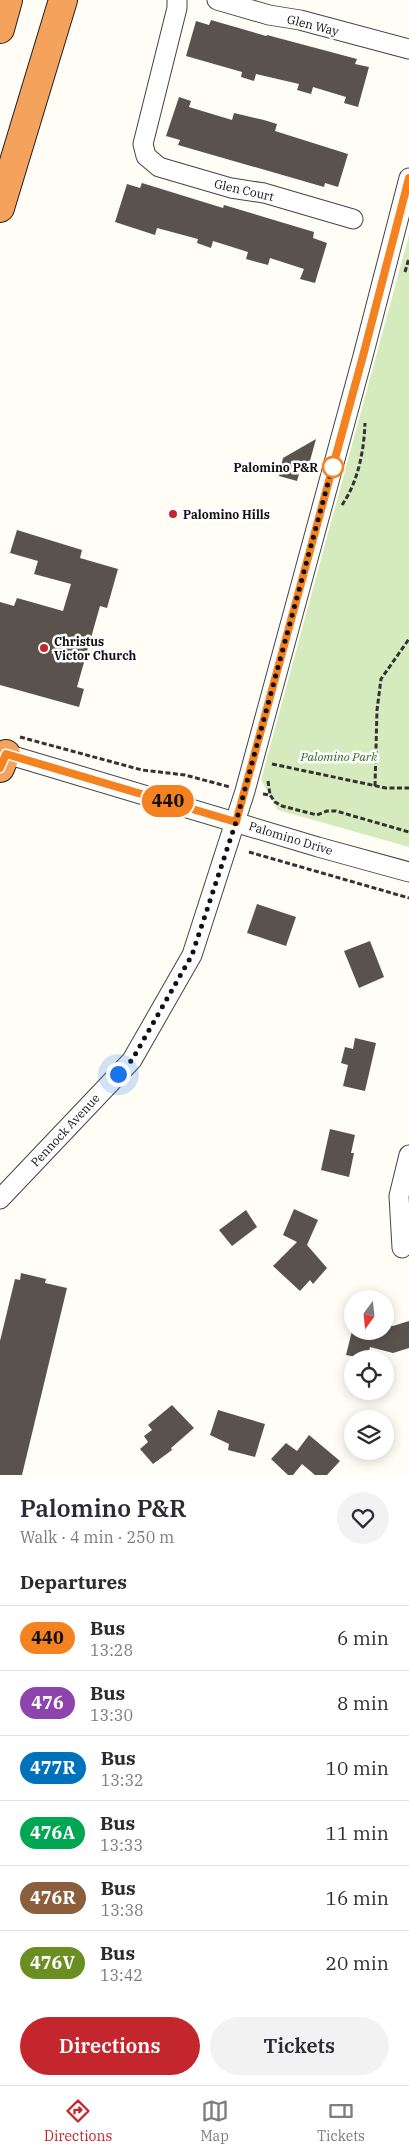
<!DOCTYPE html>
<html lang="en">
<head>
<meta charset="utf-8">
<style>
	body { margin:0; font-family:"IBM Plex Serif",serif; background:#f2f2f3; color:#2b2b33; height:100vh; display:flex; flex-direction:column; font-size:19px; white-space:nowrap }
	* { box-sizing:border-box; margin:0 }
	p { font-size:16px; color:#7c7c81 }
	.icon { flex:none; width:28px; height:28px; fill:none; stroke:currentColor; stroke-width:2; stroke-linecap:round; stroke-linejoin:round }
	.map { position:relative; height:1475px; overflow:hidden }
	.drawer { display:flex; flex-direction:column; background:#fff; flex:1 }
	.drawer>* { flex:none }
	.badge { padding:0 10px; border-radius:16px; font-size:18px; line-height:32px }
	.needle { width:32px; rotate:195deg }
	.tools { position:absolute; left:344px; top:1290px; display:grid; gap:10px }
	.tools a { display:grid; place-items:center; width:50px; height:50px; border-radius:50%; background:#fff; box-shadow:0 2px 12px #0003; font-size:25px }
	.you { position:absolute; width:25px; height:25px; margin:-12px; border:4px solid #fff; border-radius:50%; background:#1a73e8; box-shadow:0 0 0 8px #1a73e833 }
	.map>.badge { position:absolute; translate:-50% -50%; box-shadow:0 0 0 2px #fff }
	h2 { padding:0 20px; font-size:19px; line-height:45px }
	.round { display:grid; place-items:center; flex:none; width:52px; height:52px; border-radius:26px; background:#f2f2f3 }
	.head { display:flex; align-items:center; justify-content:space-between; height:85px; padding:0 20px }
	h1 { font-size:24px; font-weight:600; line-height:38px }
	.action { display:flex; gap:10px; margin-top:auto; padding:10px 20px }
	.action a { flex:1; height:58px; border-radius:30px; background:#c4262e; color:#fff; font-size:20px; font-weight:600; line-height:58px; text-align:center }
	.action a+a { background:#f2f2f3; color:#2b2b33 }
	ul { padding:0; list-style:none }
	li { display:flex; align-items:center; gap:15px; height:65px; padding:0 20px; border-top:1px solid #e1e1e2 }
	li div { flex:1 }
	li b { display:block; font-size:19px }
	li em { font-style:normal }
	li .badge { min-width:55px; font-weight:700; text-align:center }
	.menu { display:flex; justify-content:space-around; align-items:center; height:70px; border-top:1px solid #e1e1e2; background:#fff; font-size:14px; color:#7c7c81 }
	.menu a { display:grid; justify-items:center; gap:2px }
	.menu .current { color:#c4262e }
	.map>svg:first-child { display:block }
	.green { fill:#d5ebbd }
	.building { fill:#5a524d }
	.lines { fill:none; stroke-linecap:round; stroke-linejoin:round }
	.minor-casing { stroke:#444; stroke-width:21 }
	.highway-casing { stroke:#222; stroke-width:30 }
	.path { stroke:#333; stroke-width:3; stroke-dasharray:5 2.5; stroke-linecap:butt }
	.minor { stroke:#fff; stroke-width:19 }
	.highway { stroke:#f5a25d; stroke-width:28 }
	.line-casing { stroke:#fff; stroke-width:11 }
	.line { stroke:#f58220; stroke-width:8 }
	.walk { stroke:#111; stroke-width:5; stroke-dasharray:0 9 }
	.stop-dot { fill:#fff; stroke:#f58220; stroke-width:2.5 }
	.poi-dot { fill:#c4262e; stroke:#fff; stroke-width:2 }
	.labels { text-anchor:middle; dominant-baseline:central; stroke-width:5; stroke-linejoin:round; paint-order:stroke }
	.street-label { font-size:12px; fill:#111; stroke:#fff }
	.stop-label { font-size:12px; font-weight:bold; fill:#111; stroke:#fff; text-anchor:end }
	.poi-label { font-size:12px; font-weight:bold; fill:#111; stroke:#fff; text-anchor:start }
	.park-label { font-size:12px; font-style:italic; fill:#2f6b1f; stroke:#fff }
</style>
</head>
<body>
<div class="map">
<svg width="409" height="1475" viewBox="0 0 409 1475">
	<rect width="100%" height="100%" fill="#fffdf5"/>
	<path class="green" d="M409,235V847L278,810L261,780Z"/>
	<g class="building">
		<path d="M211,20L266,36L267,35L357,59L355,64L369,67L358,107L344,103L346,97L313,87L311,94L297,90L299,84L256,74L254,81L241,77L242,72L186,56L196,21L209,25Z"/>
		<path d="M179,97L191,101L189,107L232,120L234,113L264,120L277,124L275,131L348,154L338,187L325,183L324,187L178,145L180,140L166,136Z"/>
		<path d="M142,183L223,208L224,205L314,232L313,238L327,243L315,283L300,279L304,269L270,258L268,265L246,259L248,252L213,241L211,248L197,243L198,239L157,228L155,235L115,222L127,184L140,188Z"/>
		<path d="M316,439L308,468L301,467L297,481L279,476L283,458Z"/>
		<path d="M17,530L82,550L80,558L118,569L107,608L100,606L77,687L84,689L79,707L0,685V602L14,606L17,598L63,611L71,584L34,574L38,561L10,553Z"/>
		<path d="M257,904L296,917L286,946L247,933Z"/>
		<path d="M370,941L384,977L359,988L344,951Z"/>
		<path d="M355,1038L376,1043L365,1091L343,1086L348,1065L341,1063L345,1047L353,1049Z"/>
		<path d="M330,1129L355,1135L351,1153H354L349,1177L321,1170Z"/>
		<path d="M294,1209L318,1220L307,1245L327,1268L313,1284L310,1280L300,1291L273,1266L297,1242L283,1235Z"/>
		<path d="M246,1210L257,1227L232,1246L219,1230Z"/>
		<path d="M21,1273L46,1279L45,1283L67,1288L22,1475H0V1341L15,1279L20,1280Z"/>
		<path d="M409,1321V1348L393,1353L370,1347L367,1359L346,1355L352,1331H385V1324L393,1326Z"/>
		<path d="M172,1405L194,1428L171,1448L172,1450L153,1464L140,1449L148,1442L144,1436L152,1430L148,1425Z"/>
		<path d="M218,1410L265,1424L255,1457L228,1450L229,1444L210,1435Z"/>
		<path d="M309,1435L340,1461L327,1475H315L302,1464L293,1475H288L271,1459L286,1443L297,1451Z"/>
	</g>
	<g class="lines">
		<defs>
			<g id="minor">
				<path d="M177,0V8L143,144L146,156L159,167L231,188L264,193L353,219"/>
				<path d="M217,0L269,15L300,20L409,49"/>
				<path d="M0,752L318,847L409,872"/>
				<path d="M0,1199L132,1060L192,955L245,791L363,356L409,178"/>
				<path d="M402,1248L399,1196L409,1155"/>
			</g>
			<g id="highway">
				<path d="M0,29L8,0"/>
				<path d="M0,208L63,0"/>
				<path d="M0,768L6,754"/>
			</g>
		</defs>
		<use href="#minor" class="minor-casing"/>
		<use href="#highway" class="highway-casing"/>
		<g class="path">
			<path d="M405,272L409,258"/>
			<path d="M342,505C358,482 364,451 365,423"/>
			<path d="M20,737L142,770L185,775L230,787"/>
			<path d="M272,764L386,788H409"/>
			<path d="M268,781L270,795"/>
			<path d="M375,786L377,710L381,679L409,639"/>
			<path d="M263,794L270,795L275,802L282,806L317,815L327,811H336L409,832"/>
			<path d="M249,852L409,898"/>
		</g>
		<use href="#minor" class="minor"/>
		<use href="#highway" class="highway"/>
	</g>
	<g class="lines">
		<defs>
			<path id="line" d="M0,768L6,754L236,822L363,356L409,178"/>
		</defs>
		<use href="#line" class="line-casing"/>
		<use href="#line" class="line"/>
		<path class="walk" d="M118,1074L132,1060L192,955L236,822L334,461L333,467"/>
	</g>
	<circle class="stop-dot" cx="333" cy="467" r="10"/>
	<g class="poi-dot">
		<circle cx="173" cy="514" r="5"/>
		<circle cx="44" cy="648" r="5"/>
	</g>
	<g class="labels">
		<g class="street-label">
			<text transform="translate(313 25) rotate(14)">Glen Way</text>
			<text transform="translate(244 190) rotate(13)">Glen Court</text>
			<text transform="translate(291 838) rotate(17)">Palomino Drive</text>
			<text transform="translate(65 1130) rotate(-47)">Pennock Avenue</text>
		</g>
		<g class="stop-label">
			<text x="318" y="467">Palomino P&amp;R</text>
		</g>
		<g class="poi-label">
			<text x="183" y="514">Palomino Hills</text>
			<text x="54" y="641">Christus<tspan x="54" dy="14">Victor Church</tspan></text>
		</g>
		<g class="park-label">
			<text x="339" y="756">Palomino Park</text>
		</g>
	</g>
</svg>
<div class="tools">
<a><svg class="needle" viewBox="-14 -14 28 28"><path d="M0-13l5 13h-10z" fill="#e53935"/><path d="M0 13l5-13h-10z" fill="#7c7c81"/></svg></a>
<a><svg class="icon" aria-label="locate" viewBox="0 0 24 24"><circle cx="12" cy="12" r="6"/><path d="M12 2v4M12 18v4M2 12h4M18 12h4"/></svg></a>
<a><svg class="icon" aria-label="layers" viewBox="0 0 24 24"><path d="M12 4l9 5-9 5-9-5zM3 14l9 5 9-5"/></svg></a>
</div>
<div class="you" style="left:118px;top:1074px"></div>
<b class="badge" style="left:168px;top:801px;background:#f58220;color:#111">440</b>
</div>
<section class="drawer">
<div class="head"><div><h1>Palomino P&amp;R</h1><p>Walk · 4 min · 250 m</p></div><a class="round"><svg class="icon" aria-label="heart" viewBox="0 0 24 24"><path d="M12 20l-8-8c-3-5 5-10 8-4 3-6 11-1 8 4z"/></svg></a></div>
<h2>Departures</h2>
<ul>
<li><span class="badge" style="background:#f58220;color:#111">440</span><div><b>Bus</b><p>13:28</p></div><em>6 min</em></li>
<li><span class="badge" style="background:#8e44ad;color:#fff">476</span><div><b>Bus</b><p>13:30</p></div><em>8 min</em></li>
<li><span class="badge" style="background:#0072bc;color:#fff">477R</span><div><b>Bus</b><p>13:32</p></div><em>10 min</em></li>
<li><span class="badge" style="background:#00a651;color:#fff">476A</span><div><b>Bus</b><p>13:33</p></div><em>11 min</em></li>
<li><span class="badge" style="background:#8b5e3c;color:#fff">476R</span><div><b>Bus</b><p>13:38</p></div><em>16 min</em></li>
<li><span class="badge" style="background:#6b8e23;color:#fff">476V</span><div><b>Bus</b><p>13:42</p></div><em>20 min</em></li>
</ul>
<div class="action"><a>Directions</a><a>Tickets</a></div>
</section>
<nav class="menu">
<a class="current"><svg class="icon" aria-label="directions" viewBox="0 0 24 24"><path d="M12 3l9 9-9 9-9-9zM9 14v-3h6M13 9l2 2-2 2"/></svg>Directions</a>
<a><svg class="icon" aria-label="map" viewBox="0 0 24 24"><path d="M3 6l6-2 6 2 6-2v14l-6 2-6-2-6 2zM9 4v14M15 6v14"/></svg>Map</a>
<a><svg class="icon" aria-label="tickets" viewBox="0 0 24 24"><path d="M3 7h18v10H3zM15 7v10"/></svg>Tickets</a>
</nav>
</body>
</html>
